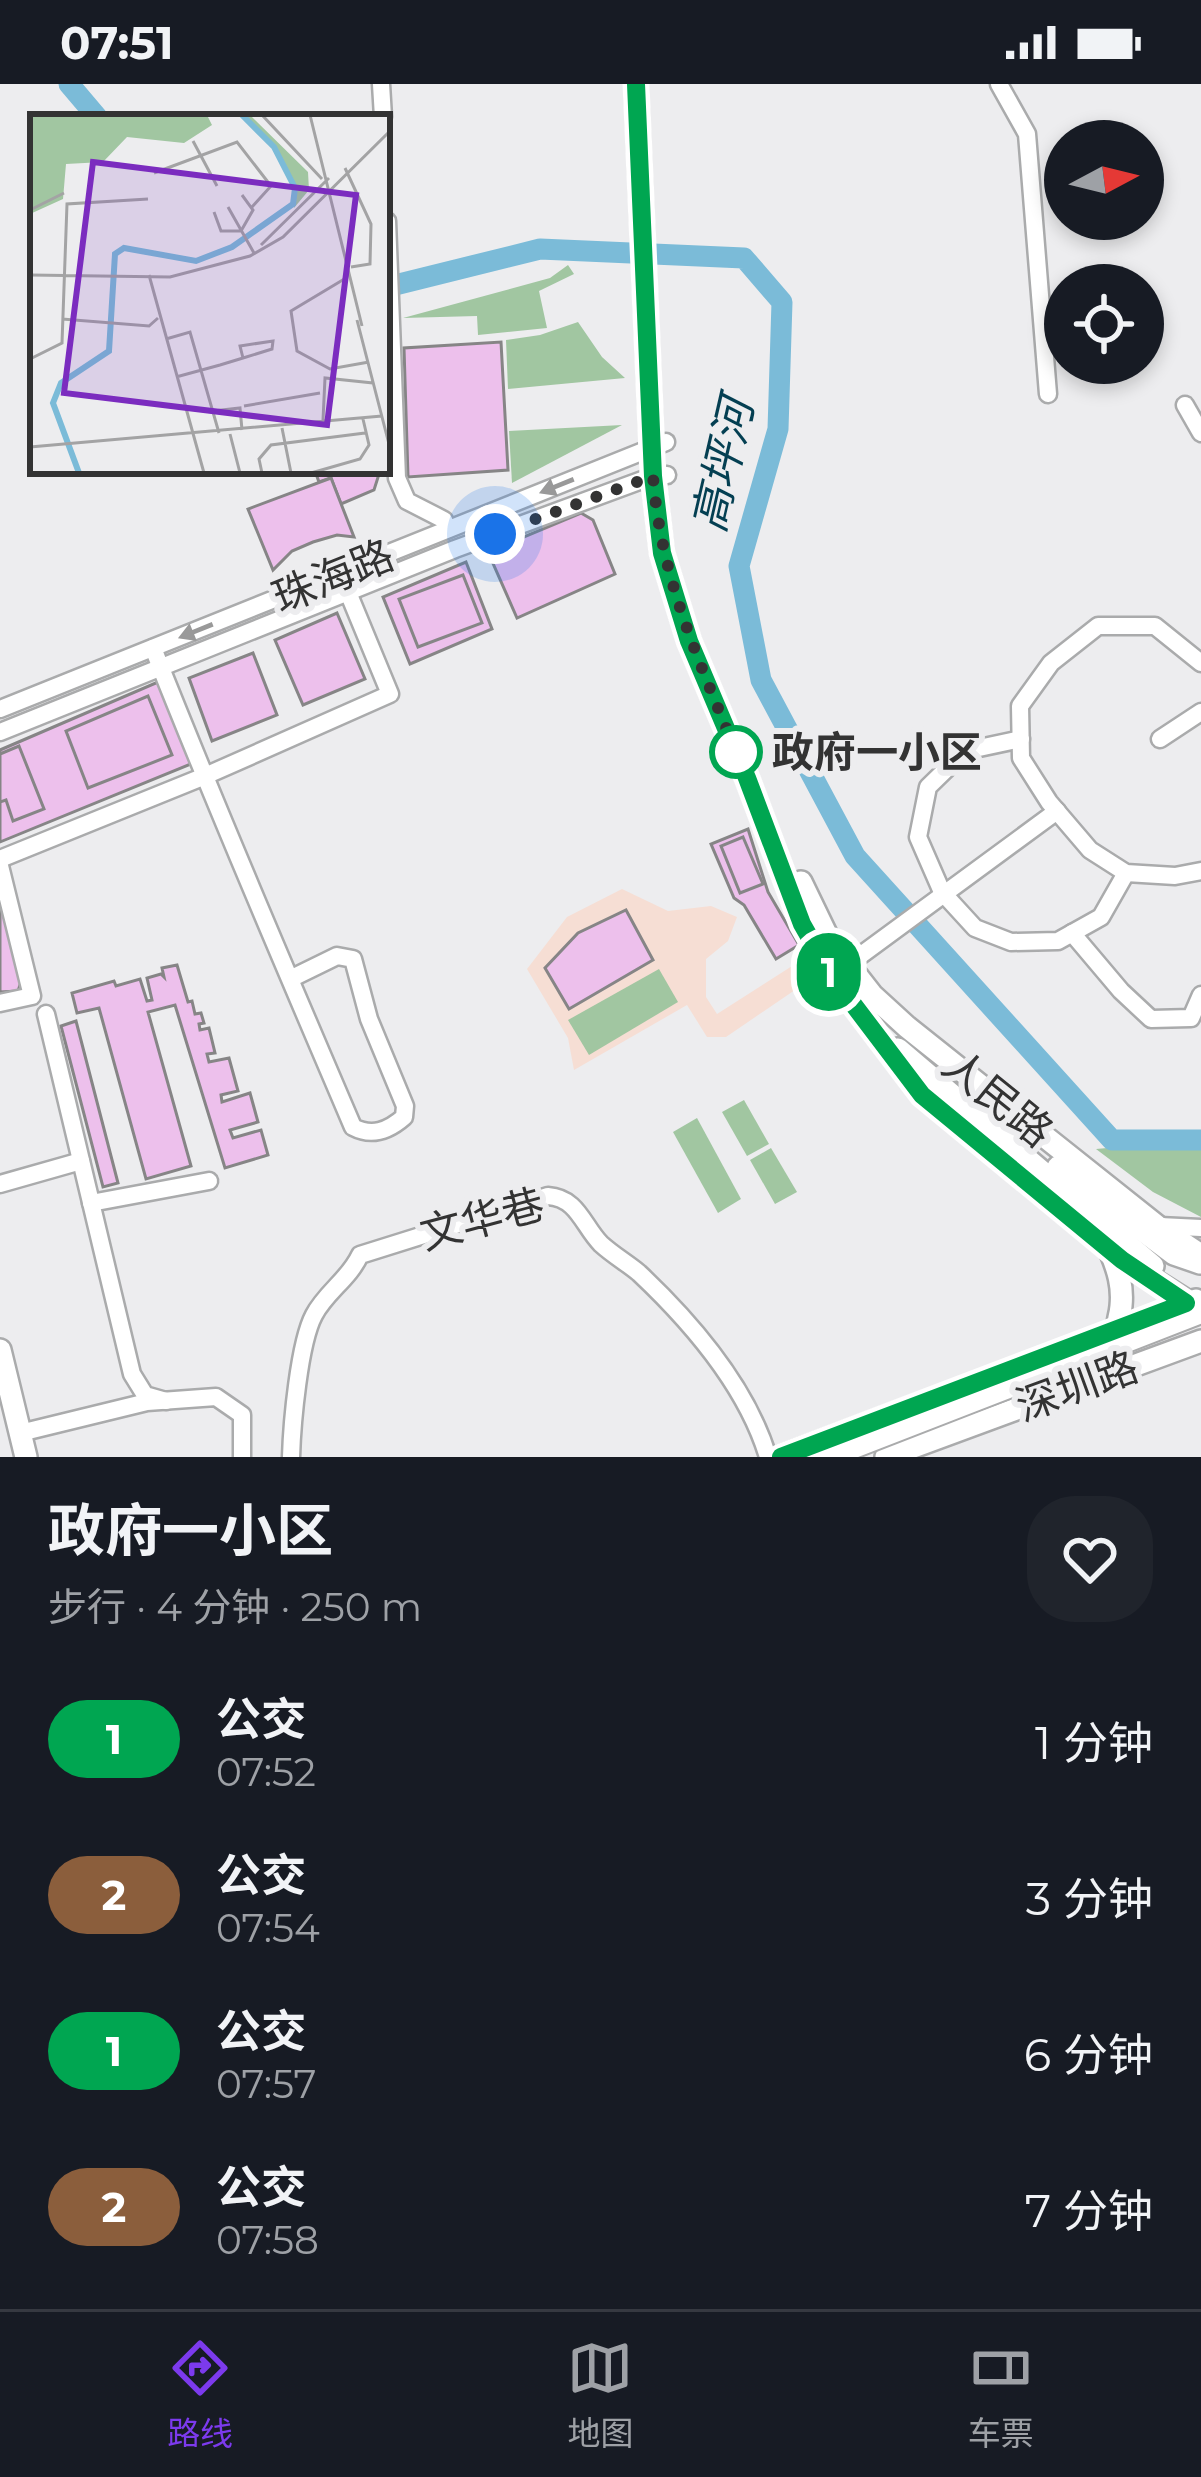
<!DOCTYPE html>
<html lang="zh">
<head>
<meta charset="utf-8">
<style>
	body { margin:0; font-family:Montserrat,"Noto Sans SC",sans-serif; background:#20242c; color:#f1f3f6; height:100vh; display:flex; flex-direction:column; font-size:45px; white-space:nowrap }
	* { box-sizing:border-box; margin:0 }
	p { font-size:39px; color:#9ea1a6 }
	.icon { flex:none; width:66px; height:66px; fill:none; stroke:currentColor; stroke-width:2; stroke-linecap:round; stroke-linejoin:round }
	.map { position:relative; height:1373px; overflow:hidden }
	.drawer { display:flex; flex-direction:column; background:#171b24; flex:1 }
	.drawer>* { flex:none }
	.badge { padding:0 24px; border-radius:39px; font-size:42px; line-height:78px }
	.needle { width:78px; rotate:83deg }
	.controls { position:absolute; left:1044px; top:36px; display:grid; gap:24px }
	.controls a { display:grid; place-items:center; width:120px; height:120px; border-radius:50%; background:#171b24; box-shadow:0 6px 18px #0003; font-size:60px }
	.you { position:absolute; width:60px; height:60px; margin:-30px; border:9px solid #fff; border-radius:50%; background:#1a73e8; box-shadow:0 0 0 18px #1a73e833 }
	.map>.badge { position:absolute; translate:-50% -50%; box-shadow:0 0 0 6px #fff }
	.round { display:grid; place-items:center; flex:none; width:126px; height:126px; border-radius:48px; background:#20242c }
	.summary { display:flex; align-items:center; justify-content:space-between; height:204px; padding:0 48px }
	h1 { font-size:57px; font-weight:700; line-height:90px }
	ul { padding:0; list-style:none }
	li { display:flex; align-items:center; gap:36px; height:156px; padding:0 48px }
	li div { flex:1 }
	li b { display:block; font-size:45px }
	li em { font-style:normal }
	li .badge { min-width:132px; font-weight:700; text-align:center }
	.status { display:flex; justify-content:space-between; align-items:center; height:84px; padding:0 60px; background:#171b24; direction:ltr }
	.status svg { height:33px; fill:currentColor }
	.tab-bar { display:flex; justify-content:space-around; align-items:center; height:168px; border-top:3px solid #363941; background:#171b24; font-size:33px; color:#9ea1a6 }
	.tab-bar a { display:grid; justify-items:center; gap:6px }
	.tab-bar .selected { color:#7c3aed }
	.map>svg:first-child { display:block }
	.education { fill:#f6ded4 }
	.green { fill:#a1c6a1 }
	.lines { fill:none; stroke-linecap:round; stroke-linejoin:round }
	.river { stroke:#7bbbd8; stroke-width:21 }
	.building { fill:#edc0ec; stroke:#868586; stroke-width:3 }
	.minor-casing { stroke:#aaabac; stroke-width:21 }
	.major-casing { stroke:#aaabac; stroke-width:26 }
	.minor { stroke:#fff; stroke-width:16 }
	.major { stroke:#fff; stroke-width:21 }
	.highway-bridge-casing { stroke:#aaabac; stroke-width:28; stroke-linecap:butt }
	.highway-bridge { stroke:#fff; stroke-width:24 }
	.oneway { fill:#999 }
	.line-casing { stroke:#fff; stroke-width:27 }
	.line { stroke:#00a651; stroke-width:18 }
	.walk { stroke:#333; stroke-width:12; stroke-dasharray:0 21.6 }
	.stop-dot { fill:#fff; stroke:#00a651; stroke-width:6 }
	.labels { text-anchor:middle; dominant-baseline:central; stroke-width:12; stroke-linejoin:round; paint-order:stroke }
	.street-label { font-size:42px; fill:#333; stroke:#ededef }
	.stop-label { font-size:42px; font-weight:bold; fill:#333; stroke:#ededef; text-anchor:start }
	.water-label { font-size:45px; font-style:italic; fill:#043f52; stroke:#ededef }
	.inset-river { fill:none; stroke:#7bbbd8; stroke-width:6 }
	.inset-road { fill:none; stroke:#a3a3a4; stroke-width:3 }
	.view { fill:#7b2cbf; fill-opacity:0.15; stroke:#7b2cbf; stroke-width:6 }
	.inset-edge { fill:none; stroke:#333; stroke-width:6 }
</style>
</head>
<body>
<div class="status"><b>07:51</b><svg viewBox="0 0 49 12"><path d="M0 12V9h3v3zM5 12V6h3v6zM10 12V3h3v9zM15 12V0h3v12zM26 1h20v11H26zM47 4h2v5h-2z"/></svg></div>
<div class="map">
<svg width="1201" height="1373" viewBox="0 0 1201 1373">
	<rect width="100%" height="100%" fill="#ededef"/>
	<path class="education" d="M622,805L668,827L711,822L737,833L728,857L706,875V913L717,930L803,875L814,893L726,953H707L687,921L574,986L568,954L527,885L567,833Z"/>
	<g class="green">
		<path d="M568,181L574,190L539,207L547,244L478,251L477,232L403,234L550,194Z"/>
		<path d="M578,238L602,273L625,294L508,305L506,256L540,251Z"/>
		<path d="M622,341L512,399L509,347Z"/>
		<path d="M659,885L678,918L589,971L568,936Z"/>
		<path d="M744,1016L769,1060L747,1072L722,1028Z"/>
		<path d="M697,1034L741,1115L718,1129L673,1048Z"/>
		<path d="M1201,1048V1133L1153,1108L1096,1065L1174,1058Z"/>
		<path d="M771,1064L797,1108L775,1120L750,1076Z"/>
	</g>
	<g class="lines">
		<g class="river">
			<path d="M69,0L97,33"/>
			<path d="M387,203L540,165L744,174L782,218L778,345L739,482L761,596L855,772L1112,1056H1201"/>
		</g>
	</g>
	<g class="building">
		<path d="M501,258L508,386L408,393L404,264Z"/>
		<path d="M315,387H380L374,406L341,420L331,394L319,398Z"/>
		<path d="M331,394L354,453L337,451L313,458L292,467L273,486L248,425Z"/>
		<path d="M581,429L593,436L615,490L517,534L488,468Z"/>
		<path d="M466,478L492,545L410,580L383,513Z"/>
		<path d="M463,491L482,539L418,563L399,515Z"/>
		<path d="M337,529L365,595L303,621L275,556Z"/>
		<path d="M253,569L277,631L212,657L189,594Z"/>
		<path d="M158,598L191,680L0,758V666Z"/>
		<path d="M148,612L172,671L88,704L66,647Z"/>
		<path d="M19,662L44,725L13,737L6,716L0,718V670Z"/>
		<path d="M748,745L768,808L799,861L776,875L744,821L734,814L711,760Z"/>
		<path d="M743,753L763,800L740,809L721,762Z"/>
		<path d="M0,816L22,895L18,907L0,908Z"/>
		<path d="M626,826L653,876L569,925L545,884L578,849Z"/>
		<path d="M177,881L188,918L192,917L195,930L201,929L204,939L199,940L200,946L209,944L215,969L207,970L209,978L229,974L238,1007L221,1011L222,1018L250,1009L258,1038L230,1046L233,1054L261,1046L268,1071L225,1084L175,921L148,928L191,1082L146,1095L99,924L77,929L72,909L114,897L116,902L140,895L147,917L152,916L147,894L161,890L164,893L162,884Z"/>
		<path d="M76,937L118,1099L103,1103L61,942Z"/>
	</g>
	<g class="lines">
		<defs>
			<g id="minor">
				<path d="M381,0L383,33"/>
				<path d="M999,0L1027,50L1048,310"/>
				<path d="M387,137L397,394L407,417L444,436L448,445"/>
				<path d="M1185,321L1201,349"/>
				<path d="M153,564C217,725 285,884 353,1043C372,1053 388,1047 404,1033L405,1022L369,935L353,875L337,872L290,895"/>
				<path d="M1201,579L1155,542H1098L1051,579L1020,622L1021,674L1049,718L1090,766L1126,789L1175,792L1201,787"/>
				<path d="M0,625L666,358"/>
				<path d="M0,648L455,465L653,392L667,391"/>
				<path d="M1021,655L965,667L928,703L918,753L942,808L975,844L1011,858L1058,857L1101,833L1126,789"/>
				<path d="M1160,655L1201,628"/>
				<path d="M0,775L205,692L390,610L345,501"/>
				<path d="M0,782L32,912L0,919"/>
				<path d="M1072,849L1121,907L1151,935L1191,934L1201,911"/>
				<path d="M842,885L1057,727"/>
				<path d="M46,930L132,1290L145,1311L166,1317"/>
				<path d="M0,1100L81,1077"/>
				<path d="M91,1119L209,1097"/>
				<path d="M1160,1142L1201,1144"/>
				<path d="M20,1349L147,1318L216,1313L242,1331V1373"/>
				<path d="M291,1373C292,1340 299,1259 314,1231C326,1208 349,1195 360,1171L548,1112C578,1114 583,1142 601,1160C613,1171 627,1179 639,1189C692,1239 747,1303 768,1373"/>
			</g>
			<g id="major">
				<path d="M636,0L653,392L662,469L689,557L747,694L802,840L831,891L922,1011L1122,1176L1201,1226"/>
				<path d="M801,798L829,856L872,911L907,943L1157,1142L1201,1171"/>
				<path d="M898,965L1153,1182"/>
				<path d="M1058,1083L1174,1170L1200,1179"/>
				<path d="M1111,1169C1118,1186 1123,1202 1121,1222C1120,1235 1115,1241 1118,1254"/>
				<path d="M0,1266L26,1373"/>
				<path d="M781,1373L1196,1216"/>
				<path d="M886,1373L1201,1257"/>
			</g>
		</defs>
		<use href="#minor" class="minor-casing"/>
		<use href="#major" class="major-casing"/>
		<use href="#minor" class="minor"/>
		<use href="#major" class="major"/>
		<defs>
			<path id="highway-bridge" d="M825,1373L1201,1227"/>
		</defs>
		<use href="#highway-bridge" class="highway-bridge-casing"/>
		<use href="#highway-bridge" class="highway-bridge"/>
	</g>
	<defs><path id="oneway-solid" d="M-6-.8H1V-3.2L6.5 0L1 3.2V.8H-6Z" transform="scale(3)"/></defs>
	<g class="oneway">
		<use href="#oneway-solid" transform="translate(557 402) rotate(158)"/>
		<use href="#oneway-solid" transform="translate(196 547) rotate(158)"/>
	</g>
	<g class="lines">
		<defs>
			<path id="line" d="M636,0L653,392L662,469L689,557L747,694L802,840L831,891L922,1011L1122,1176L1186,1219L781,1373"/>
		</defs>
		<use href="#line" class="line-casing"/>
		<use href="#line" class="line"/>
		<path class="walk" d="M495,450L653,392C661,495 698,574 736,668"/>
	</g>
	<circle class="stop-dot" cx="736" cy="668" r="24"/>
	<g class="labels">
		<g class="street-label">
			<text transform="translate(333 492) rotate(-22)">珠海路</text>
			<text transform="translate(998 1014) rotate(39)">人民路</text>
			<text transform="translate(482 1135) rotate(-15)">文华巷</text>
			<text transform="translate(1077 1302) rotate(-20)">深圳路</text>
		</g>
		<g class="stop-label">
			<text x="772" y="668">政府一小区</text>
		</g>
		<g class="water-label">
			<text transform="translate(722 381) rotate(-77)">高坪河</text>
		</g>
	</g>
	<g transform="translate(30 30)">
		<rect width="360" height="360" fill="#ededef"/>
		<path d="M0,1H177L182,11L154,29L97,23L73,48L36,50L33,85L0,100ZM220,1L278,58L279,76L264,94L263,73L242,29L214,2Z" fill="#a1c6a1"/>
		<path class="inset-river" d="M49,359L23,289L31,269L79,237L85,140L94,134L166,147L202,133L263,90L265,74L244,33L212,1"/>
		<path class="inset-road" d="M232,1L292,65M280,1L332,212M163,27L187,72M315,54L341,110L340,150L321,153M124,59L207,28L241,72L222,93M198,93L224,139M0,96L34,79M184,98L191,117H211L223,96L212,81M231,131L299,64M0,161L140,163L220,142L253,123L360,17M119,161L174,359M316,164L261,197L267,237L300,255L339,248M32,205L119,212L128,204M327,206L360,334M136,225L160,218L189,319M0,245L32,229L37,90L118,85M146,263L190,251L213,244L242,235L243,227L210,232L213,244M214,292L290,279M183,297L210,294L212,316M293,306L295,264L343,269M252,314L261,359M200,320L210,359M0,333L352,302M232,359L229,345L241,331L335,319M281,359L330,345L339,331L333,305"/>
		<path class="view" d="M63,48L326,81L297,311L34,279Z"/>
		<rect width="360" height="360" class="inset-edge"/>
	</g>
</svg>
<div class="controls">
<a><svg class="needle" viewBox="-14 -14 28 28"><path d="M0-13l5 13h-10z" fill="#e53935"/><path d="M0 13l5-13h-10z" fill="#9ea1a6"/></svg></a>
<a><svg class="icon" aria-label="locate" viewBox="0 0 24 24"><circle cx="12" cy="12" r="6"/><path d="M12 2v4M12 18v4M2 12h4M18 12h4"/></svg></a>
</div>
<div class="you" style="left:495px;top:450px"></div>
<b class="badge" style="left:829px;top:888px;background:#00a651;color:#fff">1</b>
</div>
<section class="drawer">
<div class="summary"><div><h1>政府一小区</h1><p>步行 · 4 分钟 · 250 m</p></div><a class="round"><svg class="icon" aria-label="heart" viewBox="0 0 24 24"><path d="M12 20l-8-8c-3-5 5-10 8-4 3-6 11-1 8 4z"/></svg></a></div>
<ul>
<li><span class="badge" style="background:#00a651;color:#fff">1</span><div><b>公交</b><p>07:52</p></div><em>1 分钟</em></li>
<li><span class="badge" style="background:#8b5e3c;color:#fff">2</span><div><b>公交</b><p>07:54</p></div><em>3 分钟</em></li>
<li><span class="badge" style="background:#00a651;color:#fff">1</span><div><b>公交</b><p>07:57</p></div><em>6 分钟</em></li>
<li><span class="badge" style="background:#8b5e3c;color:#fff">2</span><div><b>公交</b><p>07:58</p></div><em>7 分钟</em></li>
</ul>
</section>
<nav class="tab-bar">
<a class="selected"><svg class="icon" aria-label="directions" viewBox="0 0 24 24"><path d="M12 3l9 9-9 9-9-9zM9 14v-3h6M13 9l2 2-2 2"/></svg>路线</a>
<a><svg class="icon" aria-label="map" viewBox="0 0 24 24"><path d="M3 6l6-2 6 2 6-2v14l-6 2-6-2-6 2zM9 4v14M15 6v14"/></svg>地图</a>
<a><svg class="icon" aria-label="tickets" viewBox="0 0 24 24"><path d="M3 7h18v10H3zM15 7v10"/></svg>车票</a>
</nav>
</body>
</html>
